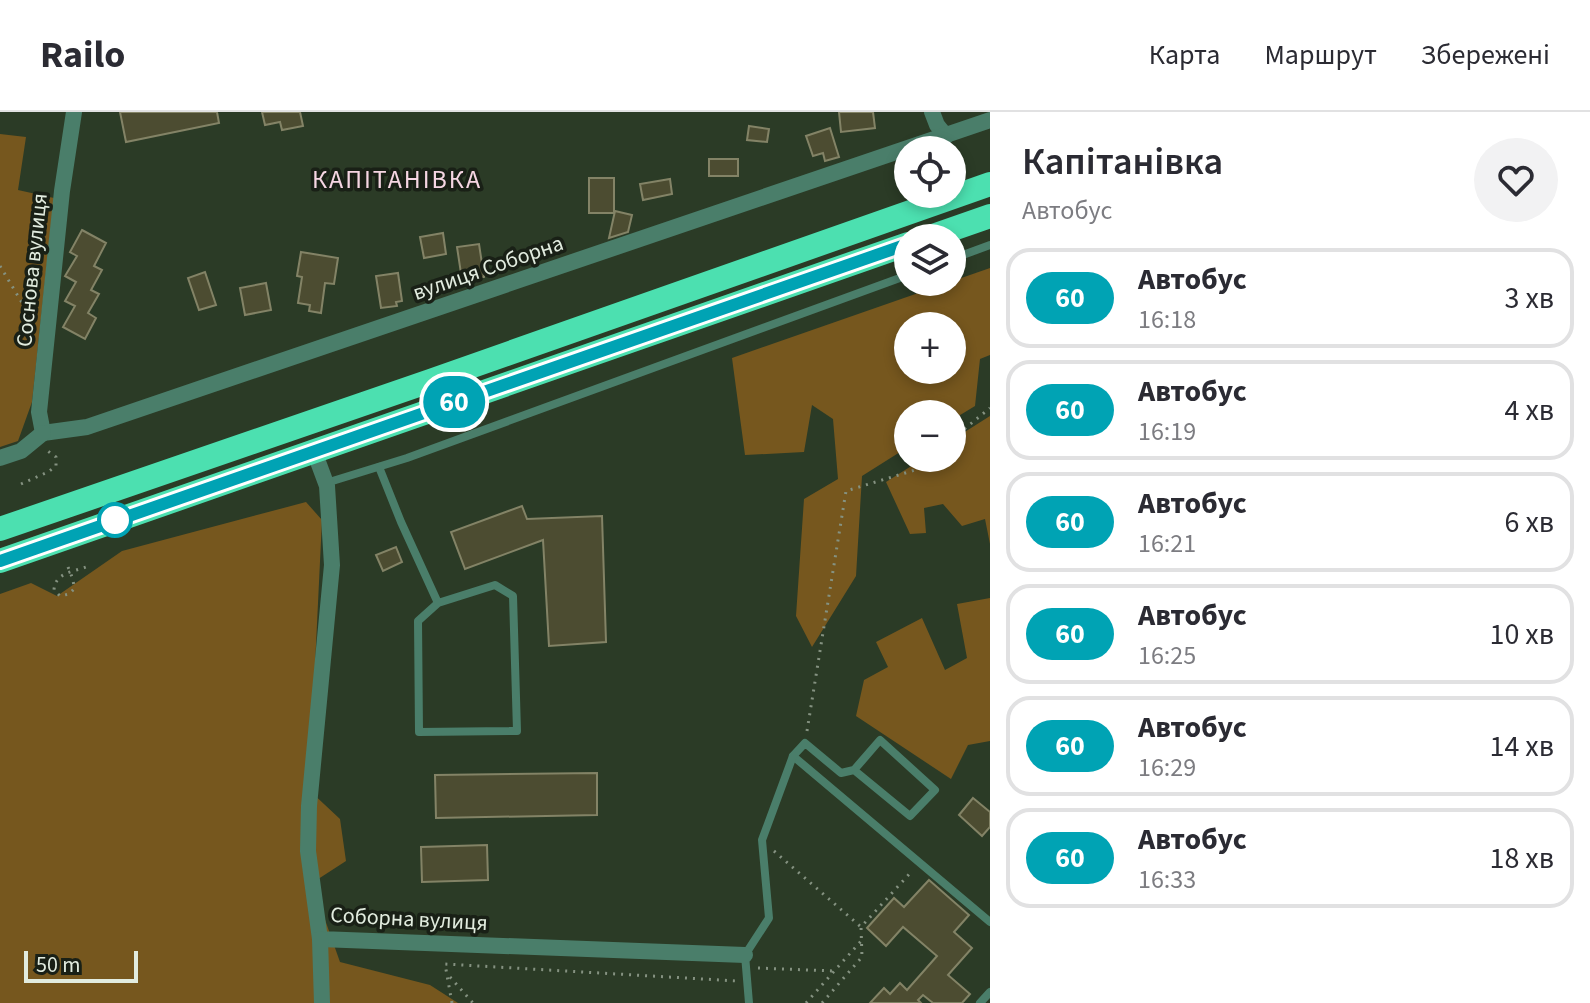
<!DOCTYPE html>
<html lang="uk">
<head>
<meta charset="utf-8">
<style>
	body { margin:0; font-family:"Source Sans 3",sans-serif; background:#f2f2f3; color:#2b2b33; height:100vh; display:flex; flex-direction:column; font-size:30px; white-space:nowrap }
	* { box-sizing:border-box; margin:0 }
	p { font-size:26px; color:#7c7c81 }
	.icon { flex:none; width:44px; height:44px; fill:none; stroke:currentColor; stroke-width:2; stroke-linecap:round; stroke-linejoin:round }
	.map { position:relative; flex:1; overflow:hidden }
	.side { display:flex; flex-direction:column; background:#fff; width:600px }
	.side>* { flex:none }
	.badge { padding:0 16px; border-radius:26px; font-size:28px; line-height:52px }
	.fabs { position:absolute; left:894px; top:24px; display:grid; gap:16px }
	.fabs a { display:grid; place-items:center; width:72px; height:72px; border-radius:50%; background:#fff; box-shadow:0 4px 12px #0003; font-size:40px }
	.scale { position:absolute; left:24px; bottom:20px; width:114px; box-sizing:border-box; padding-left:8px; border:4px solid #e2ecdf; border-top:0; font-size:22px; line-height:28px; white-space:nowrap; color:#e2ecdf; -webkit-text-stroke:6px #192016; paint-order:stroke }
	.map>.badge { position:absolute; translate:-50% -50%; box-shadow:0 0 0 4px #fff }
	.round { display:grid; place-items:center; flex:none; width:84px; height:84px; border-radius:42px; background:#f2f2f3 }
	.headline { display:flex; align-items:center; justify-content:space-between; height:136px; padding:0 32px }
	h1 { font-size:38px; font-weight:600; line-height:60px }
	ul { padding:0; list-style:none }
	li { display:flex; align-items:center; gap:24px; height:100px; margin:0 16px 12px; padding:0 16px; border:4px solid #e1e1e2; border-radius:24px }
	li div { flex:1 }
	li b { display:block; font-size:30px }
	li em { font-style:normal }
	li .badge { min-width:88px; font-weight:700; text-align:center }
	header { display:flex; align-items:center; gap:48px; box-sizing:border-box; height:112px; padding:0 40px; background:#fff; border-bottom:2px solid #e1e1e2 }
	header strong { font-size:38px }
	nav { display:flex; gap:44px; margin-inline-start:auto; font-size:28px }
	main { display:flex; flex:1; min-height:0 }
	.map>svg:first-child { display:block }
	.forest { fill:#76571e; fill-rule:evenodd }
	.building { fill:#4c4c31; stroke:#838366; stroke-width:2 }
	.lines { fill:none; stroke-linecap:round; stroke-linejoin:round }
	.path { stroke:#859281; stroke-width:3; stroke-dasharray:2 6; stroke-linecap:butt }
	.lane { stroke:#4a7e6a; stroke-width:8 }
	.street { stroke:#4a7e6a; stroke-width:16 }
	.highway { stroke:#4ce0b0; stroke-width:24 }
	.line-casing { stroke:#fff; stroke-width:18 }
	.line { stroke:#00a3b4; stroke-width:12 }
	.stop-dot { fill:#fff; stroke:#00a3b4; stroke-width:4 }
	.labels { text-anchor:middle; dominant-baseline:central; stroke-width:7; stroke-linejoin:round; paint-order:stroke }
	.street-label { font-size:22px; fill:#e2ecdf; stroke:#192016 }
	.quarter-label { font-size:26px; letter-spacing:2px; fill:#f6d6e3; stroke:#192016 }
</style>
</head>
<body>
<header>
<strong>Railo</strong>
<nav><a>Карта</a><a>Маршрут</a><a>Збережені</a></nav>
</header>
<main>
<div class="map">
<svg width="990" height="891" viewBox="0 0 990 891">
	<rect width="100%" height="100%" fill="#2b3b26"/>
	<g class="forest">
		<path d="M0,22L26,25L18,78L54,86L32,290L18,329L0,335Z"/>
		<path d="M990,156V243L980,247L975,294L952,308V302H908V335L862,364L856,464L812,535L796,504L804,387L838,367L833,307L812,293L804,340L745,343L732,246ZM908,214H952V258H908Z"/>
		<path d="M990,304V432L985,407L962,414L943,392L924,396L926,421L910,422L886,370L924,346H952V328Z"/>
		<path d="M306,390L322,408L309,678L340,707L346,749L312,771L340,850L430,873L458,891H0V482L31,471L57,484L122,439Z"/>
		<path d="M990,486V629L968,633L951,667L856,604L864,568L888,555L876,530L922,506L945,558L967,546L957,492Z"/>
	</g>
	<g class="building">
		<path d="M120,0H217L219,11L126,30Z"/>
		<path d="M262,0H300L303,14L282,18L280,10L265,13Z"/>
		<path d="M839,0H873L875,16L841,20Z"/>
		<path d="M749,14L769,17L767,30L747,28Z"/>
		<path d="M830,16L839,45L825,49L823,41L813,44L806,24Z"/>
		<rect x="709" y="47" width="29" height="17"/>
		<rect x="589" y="66" width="25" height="35"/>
		<path d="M670,67L672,82L643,88L640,72Z"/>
		<path d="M615,99L632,103L628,120L609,126Z"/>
		<path d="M82,118L106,131L94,154L102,158L91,178L99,182L88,201L96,206L85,227L63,215L75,194L65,189L76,170L65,164L77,144L70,140Z"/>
		<path d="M443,121L446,142L424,146L420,125Z"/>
		<path d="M479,132L484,165L462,168L457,135Z"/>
		<path d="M301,140L338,146L334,172L325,171L321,201L309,199L310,193L298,191L302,165L297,164Z"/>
		<path d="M205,160L216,193L199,198L188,166Z"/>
		<path d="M398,161L402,189L396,190L397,194L381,196L376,164Z"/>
		<path d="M266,171L271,198L245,203L240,176Z"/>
		<path d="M522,394L527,407L602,404L606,530L549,534L543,428L465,457L451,420Z"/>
		<path d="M396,435L402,450L383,459L376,443Z"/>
		<path d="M597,661V703L436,706L435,663Z"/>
		<path d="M973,686L990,700V715L982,724L959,703Z"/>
		<path d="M487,733L488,768L422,770L421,735Z"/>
		<path d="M929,768L969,803L954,820L972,836L948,863L970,882L962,891H933L923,883L918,888L921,891H870L884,876L890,882L900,871L907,878L937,844L903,815L886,834L867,816L894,786L904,795Z"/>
	</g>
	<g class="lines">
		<g class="path">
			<path d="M0,154L33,209"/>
			<path d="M952,327L990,296"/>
			<path d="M21,372L48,360L56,354V345L45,337"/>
			<path d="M68,455C71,462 74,469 74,477L69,482L60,484L54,478C55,461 72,460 86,455"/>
			<path d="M807,619L846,379L915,358L929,346"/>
			<path d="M774,739L861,815"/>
			<path d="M758,856L834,859"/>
			<path d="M450,865L473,891"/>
			<path d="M452,891L445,852L737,869"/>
			<path d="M806,891L861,829"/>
			<path d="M822,891L862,845L861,815L912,759"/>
		</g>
		<g class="lane">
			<path d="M952,147L990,133"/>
			<path d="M379,355L401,410L438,491L418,509L419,620L517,619L513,484L495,473L438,491"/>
			<path d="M326,371L407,346L908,163"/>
			<path d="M793,644L990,810"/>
			<path d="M749,891L745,843L769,806L762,728L793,644L805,631L841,661L854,658L880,628L935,678L910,704L854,658"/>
			<path d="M980,891L990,880"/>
		</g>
		<g class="street">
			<path d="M932,0L937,13L946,24"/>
			<path d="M43,321L87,315L990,8"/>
			<path d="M43,321L39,300L62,79L74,0"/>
			<path d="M314,339L327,374L332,453L309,694L308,739L320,827L745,843"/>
			<path d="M0,346L21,339L43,321"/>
			<path d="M320,827L322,891"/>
		</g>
		<g class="highway">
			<path d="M927,126L990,104"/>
			<path d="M0,417L430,269L990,72"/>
			<path d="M0,449L908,132"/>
		</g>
	</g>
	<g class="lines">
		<defs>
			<path id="line" d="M0,449L908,132"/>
		</defs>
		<use href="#line" class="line-casing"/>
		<use href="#line" class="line"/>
	</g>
	<circle class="stop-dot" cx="115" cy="408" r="16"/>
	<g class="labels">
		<g class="street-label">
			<text transform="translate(488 156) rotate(-19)">вулиця Соборна</text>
			<text transform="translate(32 158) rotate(-84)">Соснова вулиця</text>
			<text transform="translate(409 807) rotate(3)">Соборна вулиця</text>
		</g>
		<g class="quarter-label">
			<text x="397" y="67">КАПІТАНІВКА</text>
		</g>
	</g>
</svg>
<div class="fabs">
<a><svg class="icon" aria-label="locate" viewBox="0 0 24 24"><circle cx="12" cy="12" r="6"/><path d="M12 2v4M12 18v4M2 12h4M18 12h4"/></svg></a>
<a><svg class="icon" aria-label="layers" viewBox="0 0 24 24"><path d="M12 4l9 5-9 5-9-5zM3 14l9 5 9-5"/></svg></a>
<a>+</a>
<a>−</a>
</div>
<div class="scale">50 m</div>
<b class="badge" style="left:454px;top:290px;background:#00a3b4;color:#fff">60</b>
</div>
<section class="side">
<div class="headline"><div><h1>Капітанівка</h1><p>Автобус</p></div><a class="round"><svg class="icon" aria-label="heart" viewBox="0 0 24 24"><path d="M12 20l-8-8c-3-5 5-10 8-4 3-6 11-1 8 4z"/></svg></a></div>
<ul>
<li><span class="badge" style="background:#00a3b4;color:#fff">60</span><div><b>Автобус</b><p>16:18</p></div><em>3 хв</em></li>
<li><span class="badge" style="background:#00a3b4;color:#fff">60</span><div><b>Автобус</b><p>16:19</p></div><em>4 хв</em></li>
<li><span class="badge" style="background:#00a3b4;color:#fff">60</span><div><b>Автобус</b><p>16:21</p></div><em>6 хв</em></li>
<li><span class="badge" style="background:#00a3b4;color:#fff">60</span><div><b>Автобус</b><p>16:25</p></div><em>10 хв</em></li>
<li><span class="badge" style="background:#00a3b4;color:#fff">60</span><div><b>Автобус</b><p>16:29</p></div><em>14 хв</em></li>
<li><span class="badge" style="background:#00a3b4;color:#fff">60</span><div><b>Автобус</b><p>16:33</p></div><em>18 хв</em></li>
</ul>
</section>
</main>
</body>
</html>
